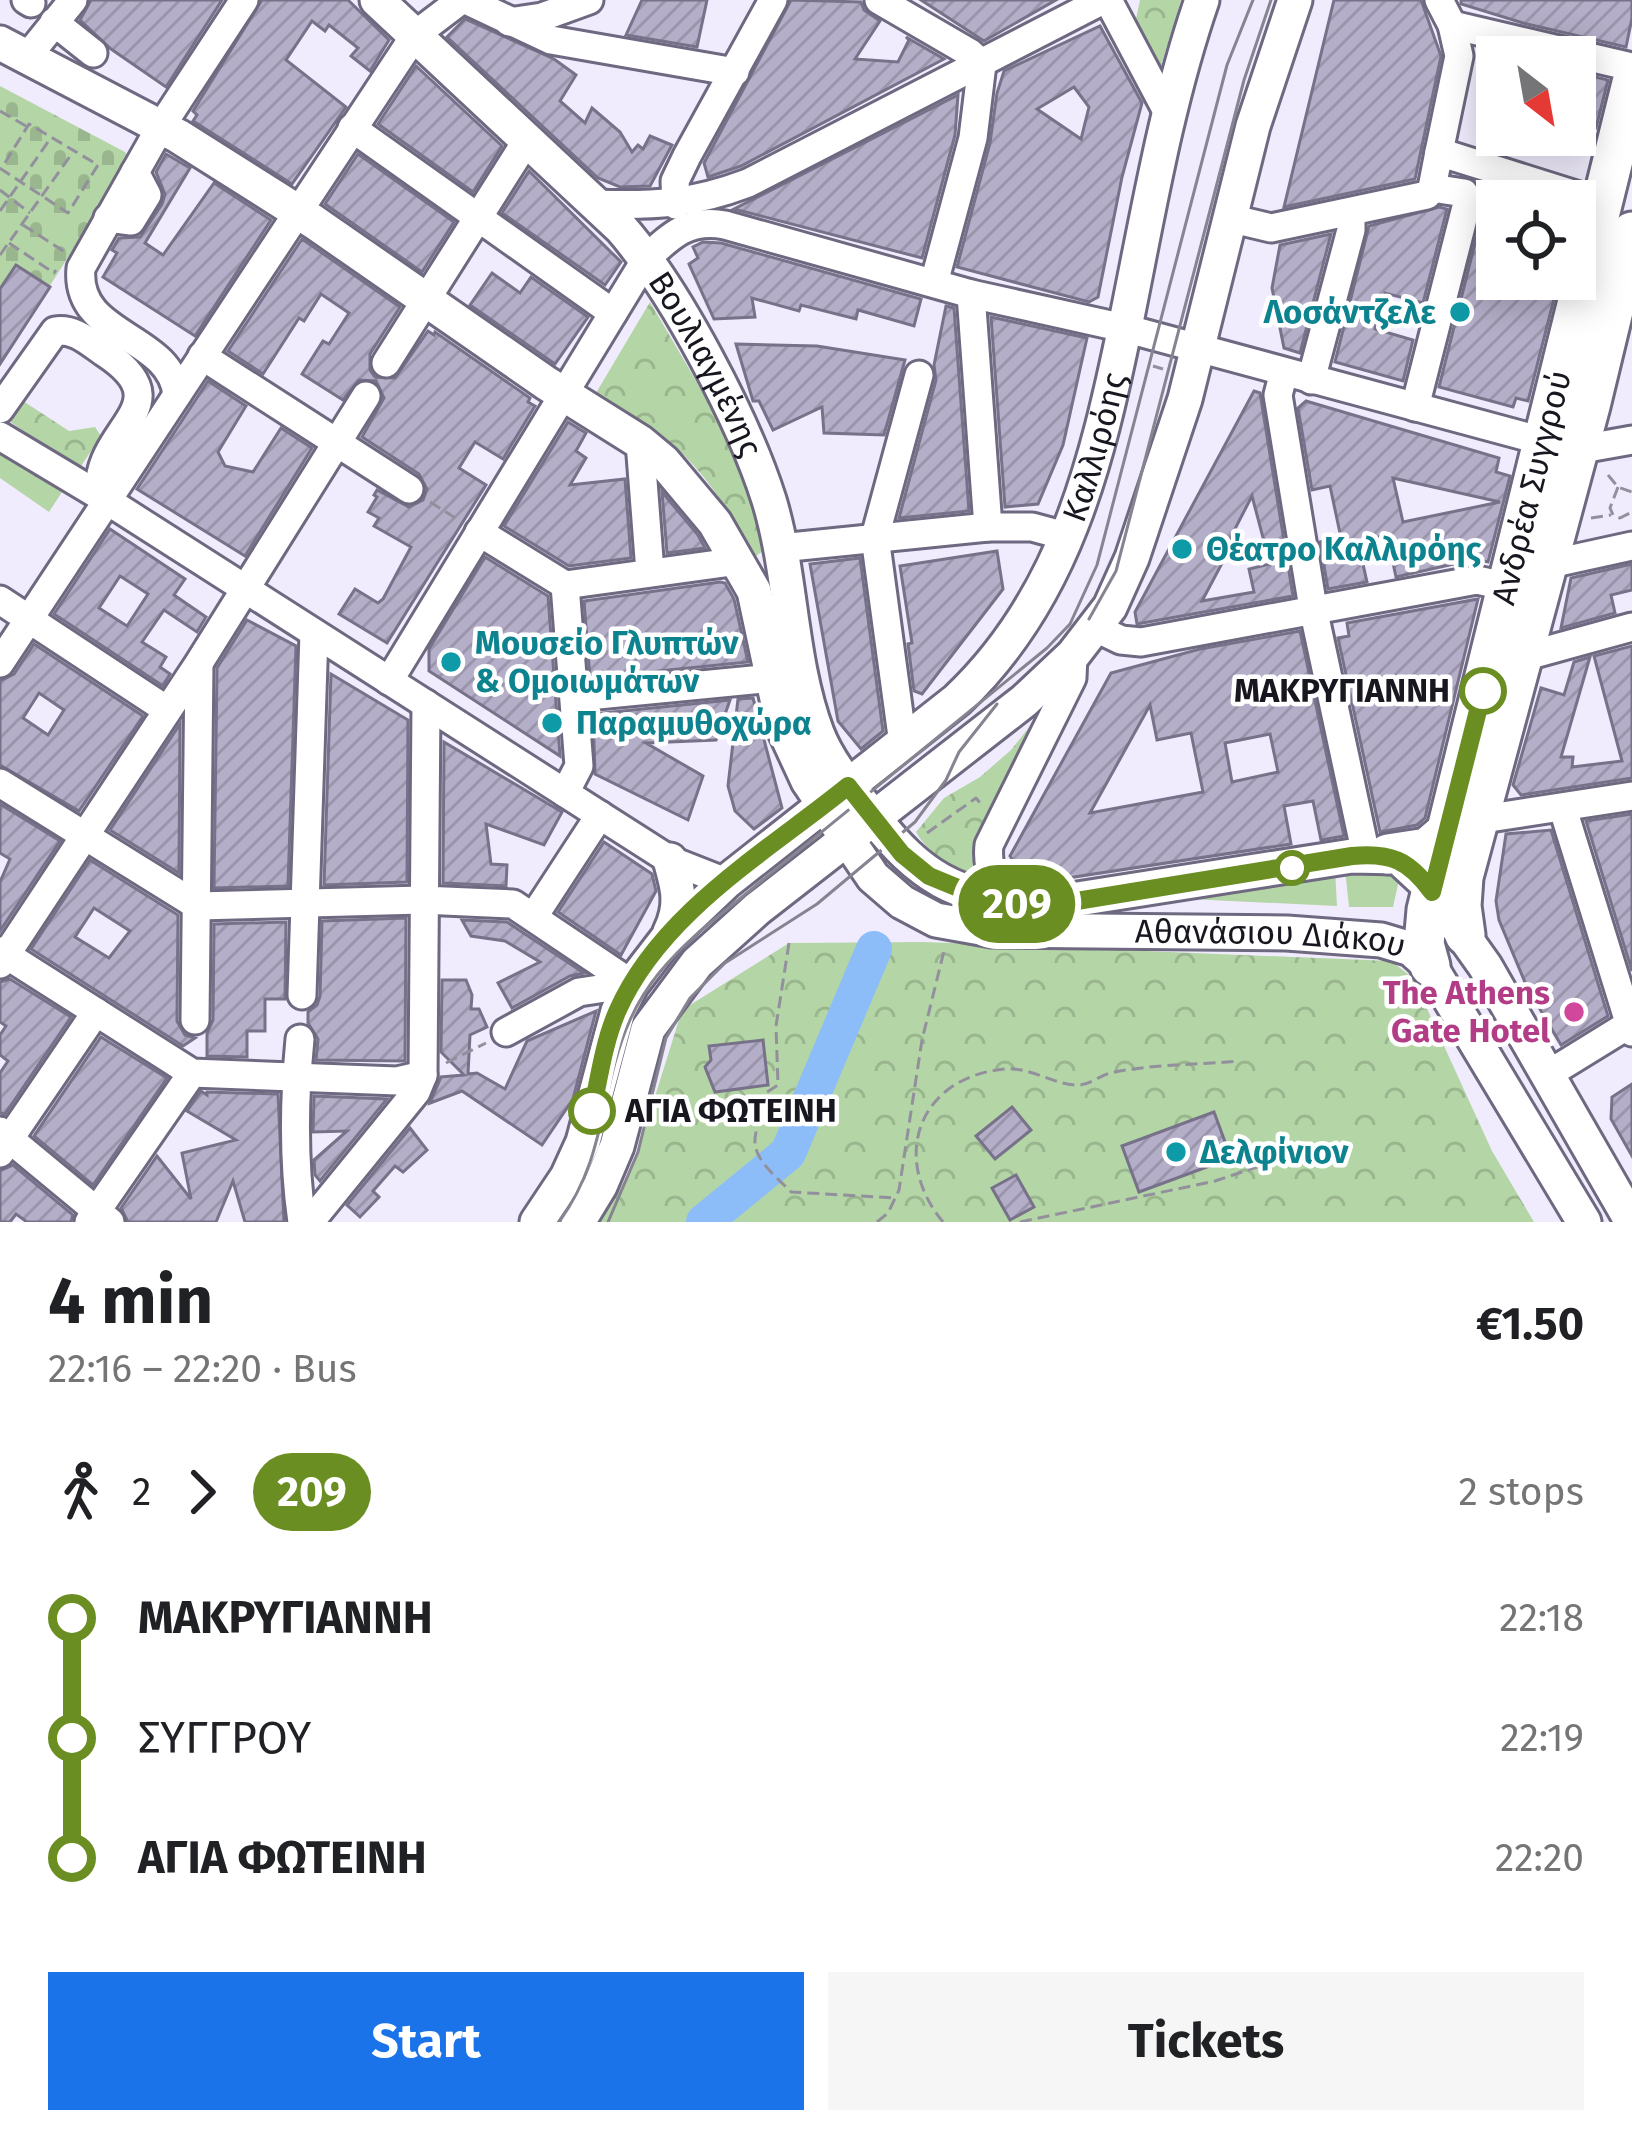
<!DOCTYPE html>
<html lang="en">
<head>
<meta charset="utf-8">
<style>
	body { margin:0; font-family:"Fira Sans",sans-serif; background:#f6f6f6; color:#202124; height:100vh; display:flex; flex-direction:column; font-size:45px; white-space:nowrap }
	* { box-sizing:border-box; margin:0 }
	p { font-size:39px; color:#757577 }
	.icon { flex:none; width:66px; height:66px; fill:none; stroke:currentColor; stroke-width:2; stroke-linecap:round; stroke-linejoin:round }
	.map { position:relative; height:1222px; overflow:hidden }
	.sheet { display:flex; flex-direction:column; background:#fff; flex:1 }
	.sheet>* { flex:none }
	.badge { padding:0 24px; border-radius:39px; font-size:42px; line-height:78px }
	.needle { width:78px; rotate:149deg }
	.controls { position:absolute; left:1476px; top:36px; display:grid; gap:24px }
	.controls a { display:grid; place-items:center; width:120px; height:120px; border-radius:0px; background:#fff; box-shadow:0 6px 30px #0003; font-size:60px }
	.map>.badge { position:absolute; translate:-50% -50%; box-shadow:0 0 0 6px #fff }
	.legs { display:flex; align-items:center; gap:18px; height:132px; padding:0 48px; font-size:39px }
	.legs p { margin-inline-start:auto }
	.summary { display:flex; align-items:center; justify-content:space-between; height:204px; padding:0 48px }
	h1 { font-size:66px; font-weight:700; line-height:90px }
	.button { display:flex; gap:24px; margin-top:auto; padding:24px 48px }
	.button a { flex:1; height:138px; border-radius:0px; background:#1a73e8; color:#fff; font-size:48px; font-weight:700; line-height:138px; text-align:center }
	.button a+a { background:#f6f6f6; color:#202124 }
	ul { padding:0 48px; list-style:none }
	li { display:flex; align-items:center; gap:42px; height:120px; font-size:45px }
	li i { display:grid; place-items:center; width:18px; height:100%; margin:0 15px; background:currentColor }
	li i::after { content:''; width:30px; height:30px; margin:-15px; border:9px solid; border-radius:50%; background:#fff }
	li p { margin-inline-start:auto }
	li:first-child i { background:linear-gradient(#0000 50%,currentColor 0) }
	li:last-child i { background:linear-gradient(currentColor 50%,#0000 0) }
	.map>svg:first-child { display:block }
	.green { fill:#b4d5a5 }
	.cemetery { fill:url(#cemetery-stones) }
	.park { fill:url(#park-crowns) }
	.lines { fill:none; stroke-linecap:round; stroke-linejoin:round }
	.river { stroke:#8dbdf8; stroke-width:36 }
	.building { fill:url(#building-hatch); stroke:#777189; stroke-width:3; fill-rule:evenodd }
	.minor-casing { stroke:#6e6880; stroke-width:33 }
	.major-casing { stroke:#6e6880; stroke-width:39 }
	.highway-casing { stroke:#6e6880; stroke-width:45 }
	.path { stroke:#93909e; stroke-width:3; stroke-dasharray:12 6; stroke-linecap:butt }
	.minor { stroke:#fff; stroke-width:27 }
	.major { stroke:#fff; stroke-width:33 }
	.highway { stroke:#fff; stroke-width:39 }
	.tram { stroke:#878491; stroke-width:3 }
	.line-1-casing { stroke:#fff; stroke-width:27 }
	.line-1 { stroke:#6b8e23; stroke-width:18 }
	.culture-dot { fill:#0f9aa8; stroke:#fff; stroke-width:4.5 }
	.stop-1-dot { fill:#fff; stroke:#6b8e23; stroke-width:6 }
	.hotel-dot { fill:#d1479c; stroke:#fff; stroke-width:4.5 }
	.labels { text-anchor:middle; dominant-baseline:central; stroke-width:9; stroke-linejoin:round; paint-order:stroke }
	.culture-label { font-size:33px; font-weight:bold; fill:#0d838f; stroke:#fff; text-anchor:start }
	.street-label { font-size:33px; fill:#18161f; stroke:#fff }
	.stop-label { font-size:33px; font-weight:bold; fill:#18161f; stroke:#fff; text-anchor:end }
	.hotel-label { font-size:33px; font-weight:bold; fill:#b23c85; stroke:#fff; text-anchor:end }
</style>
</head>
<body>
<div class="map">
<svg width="1632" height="1222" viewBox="0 0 1632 1222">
	<defs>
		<pattern id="cemetery-stones" width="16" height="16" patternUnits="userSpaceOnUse" patternTransform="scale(3)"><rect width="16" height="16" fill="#b4d5a5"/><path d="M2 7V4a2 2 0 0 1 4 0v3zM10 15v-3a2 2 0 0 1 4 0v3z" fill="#9ab68e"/></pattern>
		<pattern id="park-crowns" width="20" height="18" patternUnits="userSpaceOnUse" patternTransform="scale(3)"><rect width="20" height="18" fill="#b4d5a5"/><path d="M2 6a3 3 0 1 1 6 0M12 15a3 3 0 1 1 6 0" fill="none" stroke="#9ab68e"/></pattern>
		<pattern id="building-hatch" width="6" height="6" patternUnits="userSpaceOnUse" patternTransform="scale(3)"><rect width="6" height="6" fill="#b5aec9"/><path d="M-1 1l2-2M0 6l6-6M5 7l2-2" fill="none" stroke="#9b95ac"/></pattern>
	</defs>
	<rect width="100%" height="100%" fill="#f0ecfd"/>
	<g class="green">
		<path d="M1370,868L1399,880L1393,907H1349L1345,869Z"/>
		<path d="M1335,869L1337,906L1189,899V893Z"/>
	</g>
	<path class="cemetery" d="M0,86L125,152L130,160L0,364Z"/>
	<g class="park">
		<path d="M1140,0H1181L1160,69L1136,19Z"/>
		<path d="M650,302L719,420L742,472L767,548L756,556C730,515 707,472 668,441C646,423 620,409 596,393Z"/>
		<path d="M20,399L69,431L95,427L101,436L79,469L6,419Z"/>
		<path d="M0,450L62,492L49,512L0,478Z"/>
		<path d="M1050,711L983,883C956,870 932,859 916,832L944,798L980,777L1011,750L1030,726Z"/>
		<path d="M923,942L1391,961L1413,978L1492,1151L1534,1222H600L633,1167L682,1010L789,943Z"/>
	</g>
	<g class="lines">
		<path class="river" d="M704,1222L788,1153L874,949"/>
	</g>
	<g class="building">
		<path d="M91,0H222L166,87L111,49L80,20Z"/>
		<path d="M262,0H348L389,40L370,71L351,56L358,48L329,25L325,31L312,21L286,60L346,107L292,184L193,121L197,115L193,111Z"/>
		<path d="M642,0H707L697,47L626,35Z"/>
		<path d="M791,0L861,2L864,10L880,21L855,59L898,62L909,40L906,37L944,59L741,166L708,177L704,163Z"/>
		<path d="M921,0H1056L984,41Z"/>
		<path d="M1334,0H1421L1441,56L1415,179L1284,207Z"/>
		<path d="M1461,0H1632V18L1626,47L1523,23L1461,4Z"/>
		<path d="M465,19L554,59L576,75L560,101L585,123L592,108L620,132L632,152L638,145L643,149L650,136L672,145L650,186L620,187L598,178L447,37Z"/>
		<path d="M1100,26L1142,103L1122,177L1098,297L1089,302L957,267L990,143L997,93L1004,71ZM1074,87L1089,107L1081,139L1037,109Z"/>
		<path d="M416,66L502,146L473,192L378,124Z"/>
		<path d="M1575,72L1608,80L1596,128L1575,122Z"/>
		<path d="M958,95L955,135L922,258L734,209Z"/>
		<path d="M166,154L190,168L145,243L163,255L214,183L271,220L195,336L103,277L117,253L112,250L119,238L140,237L162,204L165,194L156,172Z"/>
		<path d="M358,154L454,222L422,272L325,204Z"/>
		<path d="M529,171L621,262L605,285L502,213Z"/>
		<path d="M1486,186L1535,201H1497V279H1507L1505,284L1539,293L1542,279H1559L1528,401L1516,398L1513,407L1439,387L1484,207Z"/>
		<path d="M1439,207L1447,209L1423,303L1385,293L1375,329L1413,340L1403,381L1335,362L1369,226Z"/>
		<path d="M1331,234L1300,353L1284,348L1272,288L1280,245Z"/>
		<path d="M302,239L400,307L370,354V370L375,377L395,378L428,331L434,335L435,332L530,398L528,402L535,406L503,459L475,442L459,468L486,485L387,643L339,614L355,589L378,603L383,599L411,547L374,526L379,518L368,512L377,497L374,495L377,490L409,507L423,500L427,489L419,474L362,437L384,398L376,381L359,380L343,400L302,374L323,341L329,344L349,313L321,294L304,321L299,318L263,374L228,351Z"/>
		<path d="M703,242L721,243L921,299L914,326L858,310L856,319L801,305L799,311L752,298L755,317L714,319L689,264L698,258L693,247Z"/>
		<path d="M16,265L50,287L0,364V289Z"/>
		<path d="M492,273L520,293L531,277L588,317L555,364L470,305Z"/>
		<path d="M946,306L954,308L969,511L899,518L936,380L934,365Z"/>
		<path d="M991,317L1087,338L1063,445L1038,504L1005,507Z"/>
		<path d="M736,344L817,346L905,360L884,435L824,433L822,407L773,430L759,401H753Z"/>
		<path d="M208,381L246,406L218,452L225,466L253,472L281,428L312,448L245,556L137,489Z"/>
		<path d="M1254,391L1260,393L1293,596L1137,624L1135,612ZM1252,496L1270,564L1249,569L1254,592L1202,601L1227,554L1223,552Z"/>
		<path d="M1306,401L1499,458L1496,472L1510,476L1488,562L1476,559L1396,577L1387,535L1358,542L1367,582L1328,589L1320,542L1341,538L1330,486L1312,490L1298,408ZM1393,478L1500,502L1403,522Z"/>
		<path d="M568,422L586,433L576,451L586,458L570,485L625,479L631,558L569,566L504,526Z"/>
		<path d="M662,492L698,535L705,548L667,553Z"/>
		<path d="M110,529L185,579L174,595L206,617L197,632L164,610L142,642L166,657L160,667L170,674L163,686L54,614ZM120,576L148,594L127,626L99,608Z"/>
		<path d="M997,551L1003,589L922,694L914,691L908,644L912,643L900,566Z"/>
		<path d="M485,557L548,596L560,756L429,671V649Z"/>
		<path d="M860,558L883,731L861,749L838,721L810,564Z"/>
		<path d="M1632,564V590L1611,595L1615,613L1561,628L1571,578Z"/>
		<path d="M720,582L725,583L734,599L748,662L590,678L584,601Z"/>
		<path d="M1478,599L1425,818L1417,825L1380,832L1338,638L1349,636L1347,623Z"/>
		<path d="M247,620L296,646L288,886L214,888L217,668Z"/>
		<path d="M1300,631L1344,836L1321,840L1313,801L1284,806L1291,844L1028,884L1010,856L1111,673L1200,649ZM1150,705L1157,740L1191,733L1203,792L1090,813ZM1270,734L1278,772L1232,782L1225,743Z"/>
		<path d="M34,644L143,716L79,811L0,765V681L14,674ZM39,693L64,710L48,735L23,718Z"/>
		<path d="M1632,646V778L1521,795L1513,785L1541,688L1564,695L1574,662L1590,657L1561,757H1573L1572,767L1622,761L1594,656Z"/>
		<path d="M331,674L408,720L407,882L324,885Z"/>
		<path d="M753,698L782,808L754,829L735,811L728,786L738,699Z"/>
		<path d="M730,700L716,740L646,743L703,776L688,820L595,774L593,714Z"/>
		<path d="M180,724L179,873L110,830Z"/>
		<path d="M444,742L562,812L544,845L486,824L491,864L507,865L506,886L443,883Z"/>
		<path d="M0,804L60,841L0,931V882L10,859L0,853Z"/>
		<path d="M1632,814V971L1586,821Z"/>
		<path d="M1551,830L1608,1016L1561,1045L1527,987L1499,920L1496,901L1506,834Z"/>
		<path d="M604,842L652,874L656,891L621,955L558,912Z"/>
		<path d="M90,860L178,915L177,1021L185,1035L195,1038L183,1046L31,949ZM94,908L130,931L109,958L75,937Z"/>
		<path d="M406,918L405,1061L316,1060L318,1039L308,1023V1012L317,1005L320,996L322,921Z"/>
		<path d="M462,920L507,922L584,973L570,976L512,1008L498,983L540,962L505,941L471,936Z"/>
		<path d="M286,922L285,999H265V1031H247V1057L207,1056V1033L213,1020L214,924Z"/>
		<path d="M10,979L71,1017L5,1114L0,1113V1073L8,1061L0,1055V1035L6,1026L0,1022V982Z"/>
		<path d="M442,980H466L472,995L471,1009H479L487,1027L470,1035L468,1074L477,1073L505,1089L527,1041L596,1011L573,1099L542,1145L462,1091L430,1103L441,1077L464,1075L441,1052Z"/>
		<path d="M101,1037L167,1078L93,1185L34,1136Z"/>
		<path d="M763,1040L768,1085L715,1092L705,1067L711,1060L709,1046Z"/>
		<path d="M1632,1084V1156L1611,1119L1612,1097Z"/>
		<path d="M201,1091L207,1095V1092L278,1094L284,1222H245L233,1181L216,1222H128L121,1208L157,1156L191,1199L182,1153L236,1140L187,1111Z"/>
		<path d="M314,1096L387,1099L320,1181L315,1175L314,1160L347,1131L313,1132Z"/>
		<path d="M1012,1107L1031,1130L995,1159L976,1136Z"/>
		<path d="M1214,1112L1231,1158L1139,1192L1122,1146Z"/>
		<path d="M410,1128L427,1150L403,1172L395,1166L373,1191L379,1197L360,1217L347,1205Z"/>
		<path d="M13,1165L73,1215L71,1222H27L16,1214L10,1222H0V1171Z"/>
		<path d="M1016,1175L1034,1207L1010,1220L992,1188Z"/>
	</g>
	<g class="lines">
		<defs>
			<g id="minor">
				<path d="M26,0L31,3"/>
				<path d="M466,0L551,40L735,72"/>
				<path d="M879,0L970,53L982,64L973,138L934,283"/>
				<path d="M1108,0L1170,117"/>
				<path d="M1439,0L1452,25L1459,56L1439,152"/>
				<path d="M54,22L93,53"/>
				<path d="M509,22L542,17L589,0"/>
				<path d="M1452,25L1632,67"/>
				<path d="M27,57L73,0"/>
				<path d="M352,128L613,313"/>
				<path d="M595,204C655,206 692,204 748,183L1103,0"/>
				<path d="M676,205L675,181L687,156L773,0"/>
				<path d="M108,218L131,221L147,195L135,172"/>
				<path d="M1229,218L1271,228L1427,195L1432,188L1439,152L1601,203"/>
				<path d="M971,294L988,527"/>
				<path d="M202,356L409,489"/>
				<path d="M386,363L527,140"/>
				<path d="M1284,372L1278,395L1313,608L1366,855"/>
				<path d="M1311,380L1351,230V214"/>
				<path d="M177,395C171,334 74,338 81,268L160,128L244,0"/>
				<path d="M1415,407L1467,203L1464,193L1432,188"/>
				<path d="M0,409L55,331C75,328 90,343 105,353C186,407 92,428 100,496L670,860L726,882"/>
				<path d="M0,436L100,496"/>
				<path d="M640,442L650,572"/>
				<path d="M479,532L565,585"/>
				<path d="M780,548L988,527H1032L1069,537"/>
				<path d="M1545,565L1632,546"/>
				<path d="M565,585L739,561"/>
				<path d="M0,600L167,710"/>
				<path d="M1096,628L1121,640L1141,642L1477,580L1509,587"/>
				<path d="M1523,657L1632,627"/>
				<path d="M0,663L415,35L461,0"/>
				<path d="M389,681L646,259C671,235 689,218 725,225L971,294L1124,328L1576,450L1632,440"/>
				<path d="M577,697L773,678"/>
				<path d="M903,744L875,537L919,375"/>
				<path d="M0,783L198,906L422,900L513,904L632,984"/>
				<path d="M565,793L579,766L565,585"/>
				<path d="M1563,809L1632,1032"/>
				<path d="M1480,812L1496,817L1632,796"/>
				<path d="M1017,904C997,887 986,872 989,845L1072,678L1073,655"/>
				<path d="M534,916L600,815"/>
				<path d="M0,951L192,1073L397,1081L423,1075"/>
				<path d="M0,964L199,663L366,396"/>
				<path d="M302,995L314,633"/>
				<path d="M195,1020L199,664"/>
				<path d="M506,1032L579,992L632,984"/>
				<path d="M300,1039C294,1100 293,1161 302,1222"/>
				<path d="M1547,1075L1628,1025"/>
				<path d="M0,1131L110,1222"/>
				<path d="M0,1153L96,1012"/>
				<path d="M89,1222L192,1073"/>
				<path d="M310,1222L416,1092L423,1075L426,704"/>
			</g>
			<g id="major">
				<path id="s1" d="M377,0L621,228C676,291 744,421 769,500C792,575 789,659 817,733C829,764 852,790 872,816C922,879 953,895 1033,906L1352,856L1398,857L1426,883L1485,966L1632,1222"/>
				<path id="s2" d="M0,43L178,136L314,222L546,383L640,442L664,462L715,523L754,591L783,727L808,781L873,877L902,902L936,920L992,930L1287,933L1381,940L1411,949L1430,966L1584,1222"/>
				<path d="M670,860C678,888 683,905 670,932"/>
				<path id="s3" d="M537,1222L567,1177L583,1142L618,1011L632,984L669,936L726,882L957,700C1065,598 1097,462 1126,322C1148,214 1166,104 1202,0"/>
				<path d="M578,1222L600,1186L617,1146L648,1029L697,963L757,909L1024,701L1073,655L1110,607L1132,558L1185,399L1253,126L1295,0"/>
			</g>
			<g id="highway">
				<path d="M1388,854L1427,848L1448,830"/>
				<path d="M1465,935L1461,906L1463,877L1590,406L1632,232"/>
				<path id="s4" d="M1430,966L1424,944L1427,910L1632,83"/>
			</g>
		</defs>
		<use href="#minor" class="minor-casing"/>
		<use href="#major" class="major-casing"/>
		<use href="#highway" class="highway-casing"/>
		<g class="path">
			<path d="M0,111L26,126"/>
			<path d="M0,168L1,169L68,213L98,165L29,124L1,169L0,170"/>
			<path d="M0,190L30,213"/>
			<path d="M0,211L50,139"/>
			<path d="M23,225L65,252"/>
			<path d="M9,243L54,273L56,270"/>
			<path d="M0,255L73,152"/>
			<path d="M1153,366L1163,369"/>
			<path d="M1608,475L1618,487L1632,492"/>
			<path d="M1618,487L1610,508L1613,515L1620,518L1632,512"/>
			<path d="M430,502L457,519"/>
			<path d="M1591,518L1611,515"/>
			<path d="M927,833L976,798L981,804"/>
			<path d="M789,943L776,1026L778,1085L764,1094C764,1111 754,1130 755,1143C756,1162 779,1179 791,1192L896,1198"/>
			<path d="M446,1063L486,1043"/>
			<path d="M877,1222L888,1213L899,1190L922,1040L944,951"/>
			<path d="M943,1222C890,1158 918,1077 1005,1069C1031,1067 1052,1084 1076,1085C1088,1086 1099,1076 1110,1073C1151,1064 1197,1065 1239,1061"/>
			<path d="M1020,1222L1215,1181L1314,1148"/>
		</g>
		<use href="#minor" class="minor"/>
		<use href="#major" class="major"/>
		<use href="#highway" class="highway"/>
		<g class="tram">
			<path d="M1089,619L1116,571L1244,80L1271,0"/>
			<path d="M559,1222C608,1155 599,1089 630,1020C646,984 670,958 699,932L1047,648L1070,624L1097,565L1227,65L1253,0"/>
			<path d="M608,1222L638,1152L666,1038L690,998L725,963L817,904L915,822L946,780L959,752L997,704"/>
		</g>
	</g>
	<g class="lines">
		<defs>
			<path id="line-1" d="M592,1111C599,1078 604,1042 617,1012C660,913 768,851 848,786L902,854L929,876L968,892L1016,904L1052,905L1352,856C1390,852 1409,860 1432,892L1483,691"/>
		</defs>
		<use href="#line-1" class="line-1-casing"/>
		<use href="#line-1" class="line-1"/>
	</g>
	<g class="culture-dot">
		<circle cx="1460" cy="312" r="12"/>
		<circle cx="1182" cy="549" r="12"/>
		<circle cx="451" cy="662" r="12"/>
		<circle cx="552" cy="723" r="12"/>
		<circle cx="1176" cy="1152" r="12"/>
	</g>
	<g class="stop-1-dot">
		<circle cx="1483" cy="691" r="21"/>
		<circle cx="1292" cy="868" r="15"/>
		<circle cx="592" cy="1111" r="21"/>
	</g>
	<circle class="hotel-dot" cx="1574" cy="1012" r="12"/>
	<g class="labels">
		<g class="culture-label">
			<text x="1436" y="312" text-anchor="end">Λοσάντζελε</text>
			<text x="1206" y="549">Θέατρο Καλλιρόης</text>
			<text x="475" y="643">Μουσείο Γλυπτών<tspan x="475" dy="38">&amp; Ομοιωμάτων</tspan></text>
			<text x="576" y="723">Παραμυθοχώρα</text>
			<text x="1200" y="1152">Δελφίνιον</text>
		</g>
		<g class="street-label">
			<text stroke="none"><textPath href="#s1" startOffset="495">Βουλιαγμένης</textPath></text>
			<text stroke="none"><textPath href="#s3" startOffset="984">Καλλιρόης</textPath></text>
			<text stroke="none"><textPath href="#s4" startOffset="492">Ανδρέα Συγγρού</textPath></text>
			<text stroke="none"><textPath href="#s2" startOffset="1671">Αθανάσιου Διάκου</textPath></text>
		</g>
		<g class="stop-label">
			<text x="1450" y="691">ΜΑΚΡΥΓΙΑΝΝΗ</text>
			<text x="625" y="1111" text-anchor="start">ΑΓΙΑ ΦΩΤΕΙΝΗ</text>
		</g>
		<g class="hotel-label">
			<text x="1550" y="993">The Athens<tspan x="1550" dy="38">Gate Hotel</tspan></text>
		</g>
	</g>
</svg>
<div class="controls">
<a><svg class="needle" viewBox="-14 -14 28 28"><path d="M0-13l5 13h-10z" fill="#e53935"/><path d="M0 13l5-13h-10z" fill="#757577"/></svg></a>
<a><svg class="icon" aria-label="locate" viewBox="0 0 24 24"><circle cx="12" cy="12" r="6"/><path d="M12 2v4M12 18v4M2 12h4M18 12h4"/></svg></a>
</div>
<b class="badge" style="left:1017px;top:904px;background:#6b8e23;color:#fff">209</b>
</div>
<section class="sheet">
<div class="summary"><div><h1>4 min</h1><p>22:16 – 22:20 · Bus</p></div><b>€1.50</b></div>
<div class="legs"><svg class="icon" aria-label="walk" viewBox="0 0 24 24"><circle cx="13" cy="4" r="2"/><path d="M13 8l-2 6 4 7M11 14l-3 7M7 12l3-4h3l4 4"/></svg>2<svg class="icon" aria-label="forward" viewBox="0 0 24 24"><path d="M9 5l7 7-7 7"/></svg><b class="badge" style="background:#6b8e23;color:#fff">209</b><p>2 stops</p></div>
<ul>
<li><i style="color:#6b8e23"></i><b>ΜΑΚΡΥΓΙΑΝΝΗ</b><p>22:18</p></li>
<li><i style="color:#6b8e23"></i><span>ΣΥΓΓΡΟΥ</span><p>22:19</p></li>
<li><i style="color:#6b8e23"></i><b>ΑΓΙΑ ΦΩΤΕΙΝΗ</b><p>22:20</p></li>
</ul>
<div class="button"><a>Start</a><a>Tickets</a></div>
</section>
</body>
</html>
